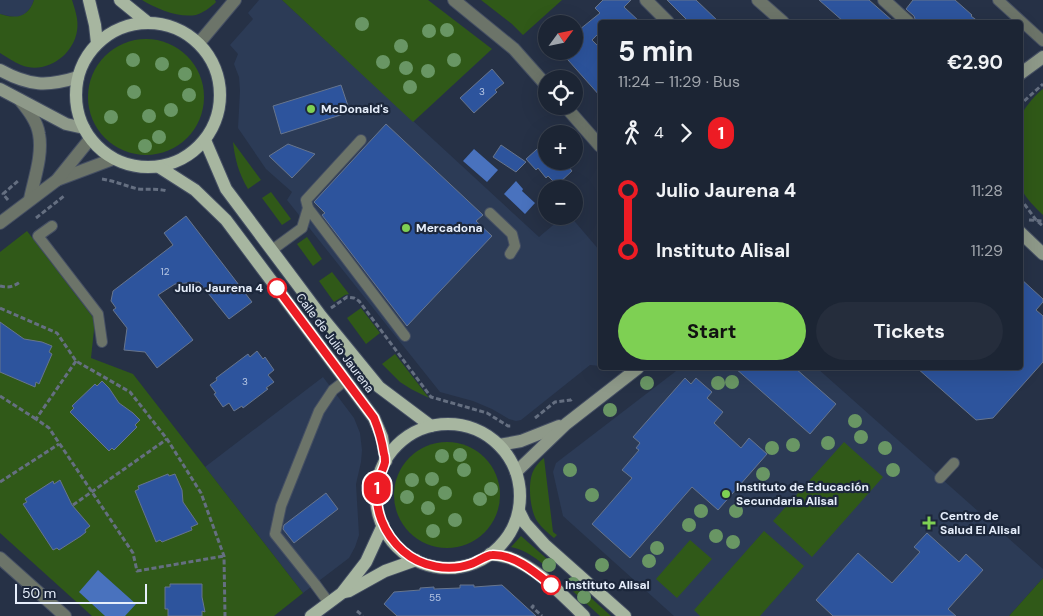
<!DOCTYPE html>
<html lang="en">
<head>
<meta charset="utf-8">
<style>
	body { margin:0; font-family:"DM Sans",sans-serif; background:#252d3c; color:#f1f3f6; height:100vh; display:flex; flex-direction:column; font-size:19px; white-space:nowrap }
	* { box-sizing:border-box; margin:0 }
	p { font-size:16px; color:#a0a5ac }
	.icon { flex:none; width:28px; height:28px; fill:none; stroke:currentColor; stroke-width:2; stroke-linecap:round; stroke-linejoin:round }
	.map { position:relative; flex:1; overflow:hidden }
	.panel { position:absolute; left:598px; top:20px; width:425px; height:350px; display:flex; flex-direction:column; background:#1c2534; border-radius:5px; box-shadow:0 5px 20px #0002,0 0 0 1px #3a424f }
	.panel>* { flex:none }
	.badge { padding:0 10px; border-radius:16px; font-size:18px; line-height:32px }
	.needle { width:32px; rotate:57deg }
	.buttons { position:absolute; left:538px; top:15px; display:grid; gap:10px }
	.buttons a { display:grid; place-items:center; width:45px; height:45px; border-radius:50%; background:#1c2534; box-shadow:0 5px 20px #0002,0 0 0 1px #3a424f; font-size:25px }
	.scale { position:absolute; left:15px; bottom:12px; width:132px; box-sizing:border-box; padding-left:5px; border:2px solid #e6eefb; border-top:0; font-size:14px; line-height:18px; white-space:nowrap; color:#e6eefb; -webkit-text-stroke:4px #1c273b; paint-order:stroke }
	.map>.badge { position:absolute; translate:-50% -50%; box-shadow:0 0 0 2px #fff }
	.legs { display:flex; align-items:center; gap:8px; height:55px; padding:0 20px; font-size:16px }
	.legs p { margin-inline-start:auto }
	.summary { display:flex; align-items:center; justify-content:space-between; height:85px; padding:0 20px }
	h1 { font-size:28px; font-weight:700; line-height:38px }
	.primary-button { display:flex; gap:10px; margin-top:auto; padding:10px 20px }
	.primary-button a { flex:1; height:58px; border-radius:30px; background:#7ed053; color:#111; font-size:20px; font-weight:700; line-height:58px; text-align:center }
	.primary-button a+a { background:#252d3c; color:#f1f3f6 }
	ul { padding:0 20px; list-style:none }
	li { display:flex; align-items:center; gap:18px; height:60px; font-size:19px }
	li i { display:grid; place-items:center; width:8px; height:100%; margin:0 6px; background:currentColor }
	li i::after { content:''; width:12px; height:12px; margin:-6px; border:4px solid; border-radius:50%; background:#1c2534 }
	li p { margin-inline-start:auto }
	li:first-child i { background:linear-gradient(#0000 50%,currentColor 0) }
	li:last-child i { background:linear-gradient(currentColor 50%,#0000 0) }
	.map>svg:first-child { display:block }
	.built { fill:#2c3b56 }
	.green { fill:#305918 }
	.water { fill:#4972be }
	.building { fill:#2d549d; stroke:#67758d }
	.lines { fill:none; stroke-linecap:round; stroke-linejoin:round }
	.lane-casing { stroke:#454f63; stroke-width:12 }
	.street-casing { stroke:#454f63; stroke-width:14 }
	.secondary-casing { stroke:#454f63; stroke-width:14 }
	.primary-casing { stroke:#454f63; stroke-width:14 }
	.path { stroke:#656f81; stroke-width:3; stroke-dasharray:5 2.5; stroke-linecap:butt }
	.lane { stroke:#6c7469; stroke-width:10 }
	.street { stroke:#6c7469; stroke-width:12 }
	.secondary { stroke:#8e9989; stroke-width:12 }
	.primary { stroke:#a7b6a0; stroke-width:12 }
	.tree { fill:#699664 }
	.line-1-casing { stroke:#fff; stroke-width:11 }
	.line-1 { stroke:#ed1c24; stroke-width:8 }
	.poi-dot { fill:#7ed053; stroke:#1c273b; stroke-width:2 }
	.stop-1-dot { fill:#fff; stroke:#ed1c24; stroke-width:2.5 }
	.labels { text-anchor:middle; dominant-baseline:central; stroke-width:4.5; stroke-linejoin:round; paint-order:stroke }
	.number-label { font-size:10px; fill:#b8c8e4 }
	.poi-label { font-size:12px; font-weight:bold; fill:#e6eefb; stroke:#1c273b; text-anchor:start }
	.stop-label { font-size:12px; font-weight:bold; fill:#e6eefb; stroke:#1c273b; text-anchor:end }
	.street-label { font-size:12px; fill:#e6eefb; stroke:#1c273b }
</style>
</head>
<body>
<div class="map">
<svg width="1043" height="616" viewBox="0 0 1043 616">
	<rect width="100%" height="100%" fill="#263146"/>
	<g class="built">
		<path d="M0,0H34L31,7L25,14L20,17H14L0,14Z"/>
		<path d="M259,0H282L539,237L564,216H570L600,251V366L590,365L521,420L516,421L509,419L492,409L473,401L440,392L287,200L292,192L266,169L238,128L240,91L239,77L234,64L238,54L230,45L253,19L248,13Z"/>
		<path d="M680,368H817L1043,569V578L1009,616H674L563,516L553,472L556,463Z"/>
		<path d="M323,377L354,418L360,433L362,450L361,462L356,484L359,535L355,547L349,558L303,593L205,467Z"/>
	</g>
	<g class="green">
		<path d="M34,0H72C75,10 79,20 77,31C73,56 45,75 21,65C14,62 7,57 0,53V14C16,19 28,18 34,0Z"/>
		<path d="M142,0H215L216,2C211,7 203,13 196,15C178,18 157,9 142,0Z"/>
		<path d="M282,0H428L492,49L413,122Z"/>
		<path d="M481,0H562L523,35L512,24Z"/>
		<circle cx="146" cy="97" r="58"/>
		<path d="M1043,89V215C1035,207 1026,199 1021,188C1019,184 1019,125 1020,119C1022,110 1036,94 1043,89Z"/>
		<path d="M233,142L261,180L248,189C239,174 235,160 233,142Z"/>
		<path d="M271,192L291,219L282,225L262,198Z"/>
		<path d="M27,231L95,320L91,358L133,374L303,593L274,616H92L0,533V252Z"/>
		<path d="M307,237L322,259L313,266L297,244Z"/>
		<path d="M332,272L349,294L345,295L334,302L319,281Z"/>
		<path d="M361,308L380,333L366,344L347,318Z"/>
		<path d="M395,354L429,398L411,389L400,382L382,364Z"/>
		<path d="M844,442L883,477L812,557L773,521Z"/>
		<circle cx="447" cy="495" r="53"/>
		<path d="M544,458L553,532L557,535L554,538C548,533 542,528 537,521C530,510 528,486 532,474C534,468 539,462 544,458Z"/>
		<path d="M764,531L804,566L760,616H700L694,610Z"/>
		<path d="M521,536L555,566L550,570C538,560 527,550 511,547Z"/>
		<path d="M690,540L712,559L677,598L656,579Z"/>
		<path d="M1043,578V616H1009Z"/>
		<path d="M570,579L611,616H600L565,584Z"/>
	</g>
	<g class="water">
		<path d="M474,149L498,170L487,182L463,161Z"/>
		<path d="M516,181L523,189L522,191L535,203L525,214L504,194Z"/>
		<path d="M98,570L136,604L125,616H105L79,592Z"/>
	</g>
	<g class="building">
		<path d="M603,0H631L624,7L640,22H600V32L592,40L600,48V96L560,51H574V34L600,13L595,8Z"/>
		<path d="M667,0H696L719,22H689Z"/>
		<path d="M819,0H869L894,22H844Z"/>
		<path d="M913,0H955L972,15L971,16L979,22H916L914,16L906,9Z"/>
		<path d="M492,69L504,83L495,90L497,92L474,113L460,98Z"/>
		<path d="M341,85L350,112L281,134L273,106Z"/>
		<path d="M386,124L483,215L476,221L492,236L407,326L322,215L325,213L314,202Z"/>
		<path d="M546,141V161H564L572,171L558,184L556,181L554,182L548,176L546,178L538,168L536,170L526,159Z"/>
		<path d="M288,144L315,154L292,178L269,156Z"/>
		<path d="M501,145L526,162L516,172L493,157Z"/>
		<path d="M186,216L252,302L229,319L199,282L175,284L158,295L193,340L157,368L145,352L124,350L127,328L113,310L116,308L111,301L113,291L173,245L164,233Z"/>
		<path d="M1020,278L1043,299V302L1036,310L1043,316V362L993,418L976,420L917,368H1020Z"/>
		<path d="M0,322L24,339L42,342L52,346L49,352L52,354L39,384L36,382L35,387L0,372Z"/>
		<path d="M257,351L263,359L265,357L274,370L268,375L274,382L266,388L268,389L243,408L242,406L234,411L229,403L223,407L214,394L216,393L210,385L217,380L216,378L248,354L250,357Z"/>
		<path d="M735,368H795L836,404L810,434Z"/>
		<path d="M685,378L691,384L696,378L712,392L707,398L723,412L714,423L741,448L749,438L767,454L718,510L692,487L630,558L592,524L632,478L622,470L639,450L636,448L640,443L633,437Z"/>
		<path d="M102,381L109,388L119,403L133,413L140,420L135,425L137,427L114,450L112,448L109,451L70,412L74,408L72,406L95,384L97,386Z"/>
		<path d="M168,474L169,476L175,474L182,490L183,502L198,524L191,527L192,530L162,542L160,540L156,542L135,491L139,489L138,486Z"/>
		<path d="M60,480L72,505L90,526L85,530L86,532L81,536L59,550L57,548L53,550L23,504L27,502L25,499L53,481L54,484Z"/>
		<path d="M326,493L338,509L294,543L283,529L284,525Z"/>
		<path d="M927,533L959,562L966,554L983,570L948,609L956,616H833L816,600L858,553L892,583L920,552L914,547Z"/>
		<path d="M170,584H202V597L205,612L202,611V616H168V609H165V587H170Z"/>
		<path d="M460,585H474V587L502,585L536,616H397L384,604L394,592L420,590V588L434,587V589L460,588Z"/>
	</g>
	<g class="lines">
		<defs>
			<g id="lane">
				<path d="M998,0L1043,41"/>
				<path d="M308,208L405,336"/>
				<path d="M490,213L512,234L515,246L510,254"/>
				<path d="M52,226L38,236L98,314L102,342"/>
				<path d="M272,250L302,228L308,208L306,200L361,140"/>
				<path d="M940,478L954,463"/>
				<path d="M329,603L315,584L275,534L281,506L319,411L333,390L346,380"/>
			</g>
			<g id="street">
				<path d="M454,0L514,49L546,85"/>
				<path d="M646,0L668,22"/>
				<path d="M758,0L783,22"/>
				<path d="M884,0L908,22"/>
				<path d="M199,43L235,0"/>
				<path d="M20,100C28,110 37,121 39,134C43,155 34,179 30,199"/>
				<path d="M565,106L600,146"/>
				<path d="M57,180L113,159"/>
				<path d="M0,223L57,180L90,139"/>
				<path d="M0,558L65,616"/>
			</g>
			<g id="secondary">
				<path d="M0,70C29,86 47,87 78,77"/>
				<path d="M1020,74L1043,57"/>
				<path d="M0,89L66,124L84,128"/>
				<path d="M1020,232L1043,254"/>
				<path d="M499,445L521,441L559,426"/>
				<path d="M516,472L566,424L638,368"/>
			</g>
			<g id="primary">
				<path d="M89,0L95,25L97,43"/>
				<path d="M120,0L147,22"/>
				<circle cx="148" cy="95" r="72"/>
				<path d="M205,140L226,189L321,316L379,387L431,426"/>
				<path d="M159,167L195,190L226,220L374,418L382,437L386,461"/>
				<circle cx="448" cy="496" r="72"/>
				<path d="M519,511L525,523L545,545L625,616"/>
				<path d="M490,554C496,555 504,556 510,558C539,569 562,595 584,616"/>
				<path d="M344,592L349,591L385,571L416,560"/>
				<path d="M311,616L342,593L366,562L383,525"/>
			</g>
		</defs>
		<use href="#lane" class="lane-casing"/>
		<use href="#street" class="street-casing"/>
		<use href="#secondary" class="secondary-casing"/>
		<use href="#primary" class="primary-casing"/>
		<g class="path">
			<path d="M1020,107L1023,102L1043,84"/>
			<path d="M102,179C115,181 126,186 138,189C148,190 157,188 167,191"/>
			<path d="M1020,198L1036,220L1043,226"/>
			<path d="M8,200L3,194L19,180"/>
			<path d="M36,218L64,196"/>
			<path d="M1029,220L1043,221"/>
			<path d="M0,286C8,288 13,287 20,282"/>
			<path d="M0,308L57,333L76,361L130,392L167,439L201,493L224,556L225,616"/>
			<path d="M331,308L347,297L354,298L359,301L431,397L487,413L508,426H512"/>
			<path d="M76,361L36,419L49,428L133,553L137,571L224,556"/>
			<path d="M0,396L36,419"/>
			<path d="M535,418L555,402L571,400L573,398"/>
			<path d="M0,482L59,444"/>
			<path d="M73,505L167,439"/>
			<path d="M534,605L532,607L542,616"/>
			<path d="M357,611L363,616"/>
		</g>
		<use href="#lane" class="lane"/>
		<use href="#street" class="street"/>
		<use href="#secondary" class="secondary"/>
		<use href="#primary" class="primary"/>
	</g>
	<g class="tree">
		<circle cx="362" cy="24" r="7"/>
		<circle cx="447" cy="30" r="7"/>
		<circle cx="429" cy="31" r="7"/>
		<circle cx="401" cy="46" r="7"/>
		<circle cx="133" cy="60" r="7"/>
		<circle cx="454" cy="60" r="7"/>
		<circle cx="383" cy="62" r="7"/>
		<circle cx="162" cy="64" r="7"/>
		<circle cx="406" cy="68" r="7"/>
		<circle cx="428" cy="71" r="7"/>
		<circle cx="185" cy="74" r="7"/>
		<circle cx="410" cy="87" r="7"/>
		<circle cx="134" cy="92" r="7"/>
		<circle cx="189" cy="95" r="7"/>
		<circle cx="171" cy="110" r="7"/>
		<circle cx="149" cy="116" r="7"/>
		<circle cx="111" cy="117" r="7"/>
		<circle cx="159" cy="137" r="7"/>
		<circle cx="145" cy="146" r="7"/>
		<circle cx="732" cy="382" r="7"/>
		<circle cx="647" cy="383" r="7"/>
		<circle cx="718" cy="383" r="7"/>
		<circle cx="610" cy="410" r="7"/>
		<circle cx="855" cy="421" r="7"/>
		<circle cx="861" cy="437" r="7"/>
		<circle cx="828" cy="443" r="7"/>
		<circle cx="793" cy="445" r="7"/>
		<circle cx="772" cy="448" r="7"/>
		<circle cx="885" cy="448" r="7"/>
		<circle cx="460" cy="455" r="7"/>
		<circle cx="442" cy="456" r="7"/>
		<circle cx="464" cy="470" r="7"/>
		<circle cx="570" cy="470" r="7"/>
		<circle cx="893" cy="470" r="7"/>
		<circle cx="763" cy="474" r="7"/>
		<circle cx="432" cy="479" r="7"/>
		<circle cx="412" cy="480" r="7"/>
		<circle cx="491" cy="489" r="7"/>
		<circle cx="445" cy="493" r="7"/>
		<circle cx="592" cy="495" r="7"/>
		<circle cx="407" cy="497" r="7"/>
		<circle cx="480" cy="499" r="7"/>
		<circle cx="428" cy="508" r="7"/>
		<circle cx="701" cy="511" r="7"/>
		<circle cx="736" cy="511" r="7"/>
		<circle cx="455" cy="520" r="7"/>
		<circle cx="689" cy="525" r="7"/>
		<circle cx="433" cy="531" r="7"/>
		<circle cx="716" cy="536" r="7"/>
		<circle cx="733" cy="542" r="7"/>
		<circle cx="657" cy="548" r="7"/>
		<circle cx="649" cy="561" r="7"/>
		<circle cx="549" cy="565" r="7"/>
		<circle cx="602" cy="565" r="7"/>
		<circle cx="573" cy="584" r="7"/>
		<circle cx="584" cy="597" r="7"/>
	</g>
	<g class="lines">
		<defs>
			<path id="line-1" d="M277,288L374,418C379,430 382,441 384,454C385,455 385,461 385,462C384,468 379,476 378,483C373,509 384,534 403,551C421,567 449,572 471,564C477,562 487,555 492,555C514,554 535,572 551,585"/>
		</defs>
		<use href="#line-1" class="line-1-casing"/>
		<use href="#line-1" class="line-1"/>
	</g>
	<g class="poi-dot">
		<circle cx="311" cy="109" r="5"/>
		<circle cx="406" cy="228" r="5"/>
		<circle cx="726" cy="494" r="5"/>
		<path d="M926.5 515.5h5v5h5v5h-5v5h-5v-5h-5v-5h5z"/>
	</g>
	<g class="stop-1-dot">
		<circle cx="277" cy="288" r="9"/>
		<circle cx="551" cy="585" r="9"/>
	</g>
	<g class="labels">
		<g class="number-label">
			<text x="482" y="91">3</text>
			<text x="165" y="271">12</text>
			<text x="245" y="381">3</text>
			<text x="435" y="597">55</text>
		</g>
		<g class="poi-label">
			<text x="321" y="109">McDonald's</text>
			<text x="416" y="228">Mercadona</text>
			<text x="736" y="487">Instituto de Educación<tspan x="736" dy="14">Secundaria Alisal</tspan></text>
			<text x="940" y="516">Centro de<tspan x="940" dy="14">Salud El Alisal</tspan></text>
		</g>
		<g class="stop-label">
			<text x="263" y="288">Julio Jaurena 4</text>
			<text x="565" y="585" text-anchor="start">Instituto Alisal</text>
		</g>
		<g class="street-label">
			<text transform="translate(335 343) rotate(53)">Calle de Julio Jaurena</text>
		</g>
	</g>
</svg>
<div class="buttons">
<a><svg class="needle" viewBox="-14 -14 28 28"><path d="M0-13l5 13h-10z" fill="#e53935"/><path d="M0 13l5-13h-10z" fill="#a0a5ac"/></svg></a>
<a><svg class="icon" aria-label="locate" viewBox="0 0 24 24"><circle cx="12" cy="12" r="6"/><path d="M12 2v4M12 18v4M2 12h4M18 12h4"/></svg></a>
<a>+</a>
<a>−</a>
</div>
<div class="scale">50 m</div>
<b class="badge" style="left:377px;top:488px;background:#ed1c24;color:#fff">1</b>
<section class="panel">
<div class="summary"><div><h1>5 min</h1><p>11:24 – 11:29 · Bus</p></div><b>€2.90</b></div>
<div class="legs"><svg class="icon" aria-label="walk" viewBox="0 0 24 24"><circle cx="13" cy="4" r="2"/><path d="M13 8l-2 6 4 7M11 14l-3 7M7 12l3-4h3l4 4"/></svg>4<svg class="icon" aria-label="forward" viewBox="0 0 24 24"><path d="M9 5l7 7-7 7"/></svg><b class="badge" style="background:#ed1c24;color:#fff">1</b></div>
<ul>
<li><i style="color:#ed1c24"></i><b>Julio Jaurena 4</b><p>11:28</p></li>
<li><i style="color:#ed1c24"></i><b>Instituto Alisal</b><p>11:29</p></li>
</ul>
<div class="primary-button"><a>Start</a><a>Tickets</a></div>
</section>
</div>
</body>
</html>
